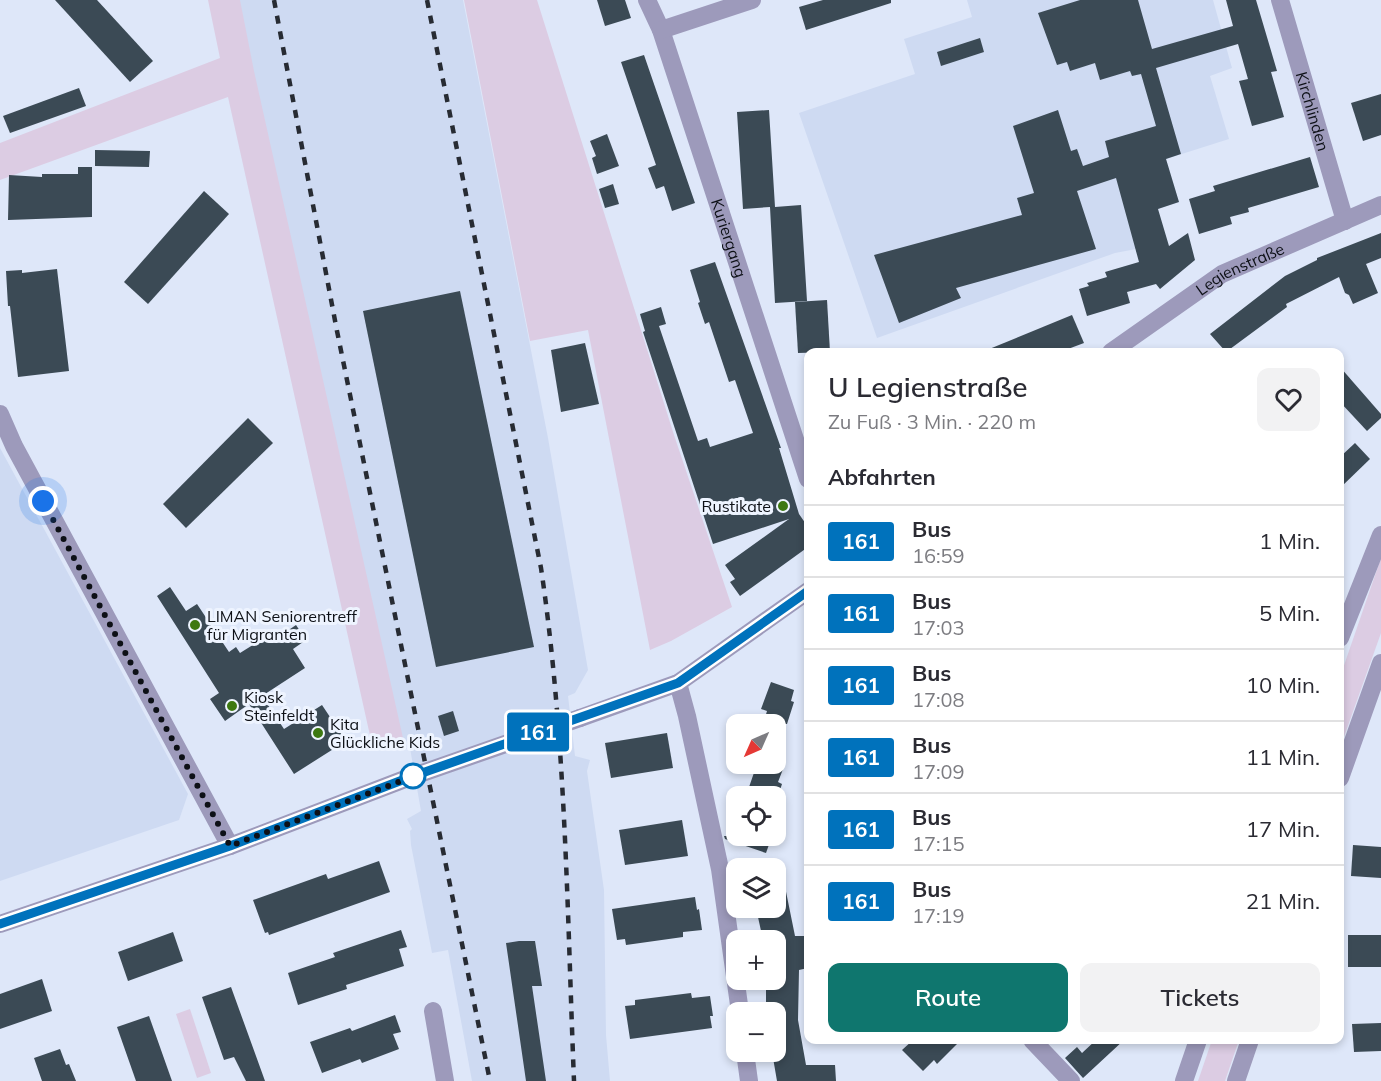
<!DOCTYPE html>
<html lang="de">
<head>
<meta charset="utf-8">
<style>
	body { margin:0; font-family:Mulish,sans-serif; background:#f2f2f3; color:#2b2b33; height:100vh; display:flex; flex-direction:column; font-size:22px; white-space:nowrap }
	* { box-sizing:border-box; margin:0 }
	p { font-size:20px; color:#7c7c81 }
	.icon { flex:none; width:33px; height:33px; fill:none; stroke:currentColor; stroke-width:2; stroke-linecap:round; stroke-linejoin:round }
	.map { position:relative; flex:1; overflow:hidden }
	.sheet { position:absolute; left:804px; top:348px; width:540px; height:696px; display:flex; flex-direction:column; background:#fff; border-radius:12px; box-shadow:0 3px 9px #0003 }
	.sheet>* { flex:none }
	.badge { padding:0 12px; border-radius:4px; font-size:21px; line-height:39px }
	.needle { width:39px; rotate:225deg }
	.buttons { position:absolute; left:726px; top:714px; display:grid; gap:12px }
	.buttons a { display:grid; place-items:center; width:60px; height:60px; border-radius:12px; background:#fff; box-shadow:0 3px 9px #0003; font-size:30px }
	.you { position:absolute; width:30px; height:30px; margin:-15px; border:4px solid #fff; border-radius:50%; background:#1a73e8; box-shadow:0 0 0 9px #1a73e833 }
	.map>.badge { position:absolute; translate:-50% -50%; box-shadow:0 0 0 3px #fff }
	h2 { padding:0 24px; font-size:22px; line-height:54px }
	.round { display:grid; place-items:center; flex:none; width:63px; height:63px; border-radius:12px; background:#f2f2f3 }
	.headline { display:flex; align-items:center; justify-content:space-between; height:102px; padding:0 24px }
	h1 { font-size:28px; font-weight:600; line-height:45px }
	.action { display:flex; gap:12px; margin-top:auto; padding:12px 24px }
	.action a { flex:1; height:69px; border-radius:12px; background:#0f766e; color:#fff; font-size:24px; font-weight:600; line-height:69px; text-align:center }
	.action a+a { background:#f2f2f3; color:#2b2b33 }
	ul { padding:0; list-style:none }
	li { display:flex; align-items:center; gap:18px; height:72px; padding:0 24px; border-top:2px solid #e1e1e2 }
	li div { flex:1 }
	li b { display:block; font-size:22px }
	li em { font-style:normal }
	li .badge { min-width:66px; font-weight:700; text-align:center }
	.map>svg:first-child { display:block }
	.built { fill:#cedaf2 }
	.green { fill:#dccce3 }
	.building { fill:#3b4a55 }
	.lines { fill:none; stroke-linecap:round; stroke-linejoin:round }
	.minor { stroke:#9d9abb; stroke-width:18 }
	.tertiary { stroke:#9d9abb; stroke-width:18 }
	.rail { stroke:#272b33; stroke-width:4.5; stroke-dasharray:8 8; stroke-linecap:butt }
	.minor-bridge { stroke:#9d9abb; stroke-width:18 }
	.line-casing { stroke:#fff; stroke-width:14 }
	.line { stroke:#0072bc; stroke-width:9 }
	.walk { stroke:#0d1016; stroke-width:6; stroke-dasharray:0 10.8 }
	.poi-dot { fill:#3d7811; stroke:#eef4ff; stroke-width:2 }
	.stop-dot { fill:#fff; stroke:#0072bc; stroke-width:3 }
	.labels { text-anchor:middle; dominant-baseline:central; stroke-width:6; stroke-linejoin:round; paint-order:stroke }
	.street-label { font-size:16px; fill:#0d1016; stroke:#eef4ff }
	.poi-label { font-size:16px; fill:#0d1016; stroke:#eef4ff; text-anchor:start }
</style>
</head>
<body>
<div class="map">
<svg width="1381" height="1081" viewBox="0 0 1381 1081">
	<rect width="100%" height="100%" fill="#dee7f9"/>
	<g class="built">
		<path d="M237,0H463L548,438L588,670L575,693L568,696L575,756L590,760L587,771L604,890L606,1035L610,1081H472L448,950L432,953L411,845L410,831L412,829L407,819L421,811L410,748L403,749L375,698Z"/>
		<path d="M967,0H1213L1232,68L1210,76L1229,139L1166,159L1179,202L1151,211L1136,249L1115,253L877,338L799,113L915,74L904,39L972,17Z"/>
		<path d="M0,448L188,794L179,820L0,881Z"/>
	</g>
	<g class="green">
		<path d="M208,0H240L254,71L403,738L373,749L228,97L0,180V143L220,58Z"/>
		<path d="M464,0H537L674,435L732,607L671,641L650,650L588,330L530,341Z"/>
		<path d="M1381,558V633L1340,748V677Z"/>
		<path d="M190,1009L211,1073L197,1078L176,1014Z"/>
		<path d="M1212,1040H1239L1225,1081H1198Z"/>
	</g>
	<g class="building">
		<path d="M55,0H97L153,61L130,82Z"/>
		<path d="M597,0H625L631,18L605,26Z"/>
		<path d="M823,0H891V3L806,30L799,7Z"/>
		<path d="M1080,0H1138L1152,49L1233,26L1226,0H1256L1277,71L1271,72L1284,117L1252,126L1239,81L1248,79L1238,44L1156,68L1181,154L1166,159L1179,202L1158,209L1169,246L1188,233L1195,260L1160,289L1156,284L1127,292L1130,303L1087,316L1079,289L1089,286L1087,283L1107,277L1105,272L1139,262L1116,178L1077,191L1096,249L956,288L961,298L899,323L874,255L1022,215L1017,198L1034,193L1013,126L1058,110L1071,151L1077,149L1083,166L1109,157L1105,141L1156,126L1141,74L1132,76L1130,71L1100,80L1095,63L1070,71L1067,62L1057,65L1038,13Z"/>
		<path d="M980,38L984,52L941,66L937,52Z"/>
		<path d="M644,55L695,203L672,211L664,186L656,189L648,168L656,165L621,62Z"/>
		<path d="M79,88L86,106L10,133L3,116Z"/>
		<path d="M1381,94V135L1363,141L1351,103Z"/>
		<path d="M769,110L775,207L801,205L807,301L775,303L770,207L743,209L737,112Z"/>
		<path d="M607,134L619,166L597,174L592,158L596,156L590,141Z"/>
		<path d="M95,150L150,151L149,167L95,166Z"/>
		<path d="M1310,157L1319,187L1248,208L1249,212L1230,217L1232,224L1199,234L1189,199L1215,191L1213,186Z"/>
		<path d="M78,167H92V217L8,220L9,175L42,177V174H78Z"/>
		<path d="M613,184L619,204L605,208L599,189Z"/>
		<path d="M204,191L229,214L148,304L124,282Z"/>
		<path d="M1381,233V258L1366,264L1378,293L1353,304L1349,295L1345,293L1339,277L1286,304L1287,307L1226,352L1210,334L1285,276L1317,260V258Z"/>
		<path d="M715,262L781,448H779L799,514L808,527V547L740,596L730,582L735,579L725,565L789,519L713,544L643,332L645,331L640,314L661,307L666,324L659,326L698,441L707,438L710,447L753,433L735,380L729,382L709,322L705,324L698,303L700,302L690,270Z"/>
		<path d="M57,269L69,371L18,377L10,306H8L6,271L22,270V273Z"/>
		<path d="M460,291L534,647L436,667L363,311Z"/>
		<path d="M827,300L830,352L798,353L795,302Z"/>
		<path d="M1072,315L1084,343L1060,352H982Z"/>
		<path d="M585,343L599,404L561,412L551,350Z"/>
		<path d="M1340,367L1381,414V418L1367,431L1340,402Z"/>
		<path d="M248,418L273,443L186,528L163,504Z"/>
		<path d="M1355,443L1370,459L1340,488V457Z"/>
		<path d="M170,587L186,611L197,604L229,652L236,647L240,653L267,636L271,642L296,625L306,640L293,649L305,668L262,696L284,729L322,705L346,741L294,774L249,704L225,721L210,699L219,693L157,596Z"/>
		<path d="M771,682L794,690L791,701L794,702L787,724H763L767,711L761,709Z"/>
		<path d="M453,711L459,731L444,736L438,716Z"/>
		<path d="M667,733L673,768L611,778L605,743Z"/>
		<path d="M757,764H785L778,782L782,784L778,796H753L754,792L748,790Z"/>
		<path d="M682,820L688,856L625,865L619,830Z"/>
		<path d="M724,836H772L766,853L725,839Z"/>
		<path d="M1353,845L1381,847V878L1351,876Z"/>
		<path d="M379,861L390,892L269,935L268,932L265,933L253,900L326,874L328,879Z"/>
		<path d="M782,872L795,936H808V968L799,970L798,1020L806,1065H835L836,1081H777L772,1052H776V1012H766V980H776V940H763L756,908H776V873Z"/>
		<path d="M695,897L697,910L699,909L702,930L683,932V937L626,945L625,939L617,940L612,909Z"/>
		<path d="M401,930L407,947L399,949L404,966L346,985L347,989L298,1005L288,973L335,957L333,953Z"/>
		<path d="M173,932L183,961L128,981L118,952Z"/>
		<rect x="1348" y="935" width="33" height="32"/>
		<path d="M519,941H535L542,986H532L546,1081H526L506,943Z"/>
		<path d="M42,979L52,1011L0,1029V994Z"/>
		<path d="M231,987L265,1081H246L234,1057L224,1060L202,997Z"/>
		<path d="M691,993L692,998L710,996L713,1016H710L712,1028L630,1039L625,1006L635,1005V1000Z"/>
		<path d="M395,1015L401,1032L393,1034L399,1049L362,1063L360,1059L322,1073L310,1042L350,1028L352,1031Z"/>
		<path d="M149,1016L172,1081H136L117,1027Z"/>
		<path d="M1381,1023V1051L1354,1052L1352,1024Z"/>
		<path d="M913,1040H961L937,1064L934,1060L923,1071L902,1050Z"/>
		<path d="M1096,1040H1124L1083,1078L1065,1058L1077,1047L1082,1053Z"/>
		<path d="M60,1049L66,1065L69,1064L76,1081H42L34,1058Z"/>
	</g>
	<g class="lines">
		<g class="minor">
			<path id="s1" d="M647,0L661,30L808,479"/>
			<path id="s2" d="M1280,0L1345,221"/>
			<path d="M661,30L752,0"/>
			<path id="s3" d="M1111,352L1222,274L1381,205"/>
			<path d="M0,414L14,446L230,846"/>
			<path d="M678,683L687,716L720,869L740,1012"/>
			<path d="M580,718L678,683L808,591"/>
			<path d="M0,924L230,846L405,779"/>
			<path d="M433,1011L445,1081"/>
			<path d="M1032,1040L1071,1081"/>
			<path d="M745,1052L749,1081"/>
		</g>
		<g class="tertiary">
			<path d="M1340,638L1381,535"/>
			<path d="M1340,778L1381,663"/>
			<path d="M1184,1081L1198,1040"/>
			<path d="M1236,1081L1250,1040"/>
		</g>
		<g class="rail">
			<path d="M274,0L337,331L490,1081"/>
			<path d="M427,0L541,568C566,737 567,910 574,1081"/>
		</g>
		<path class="minor-bridge" d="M405,779L580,718"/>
	</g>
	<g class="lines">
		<defs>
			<path id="line" d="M0,924L230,846L405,779L678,683L808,591"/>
		</defs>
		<use href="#line" class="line-casing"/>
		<use href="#line" class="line"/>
		<path class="walk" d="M43,501L230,846L417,775L413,776"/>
	</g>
	<g class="poi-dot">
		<circle cx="783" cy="506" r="6"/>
		<circle cx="195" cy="625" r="6"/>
		<circle cx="232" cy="706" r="6"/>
		<circle cx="318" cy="733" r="6"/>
	</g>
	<circle class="stop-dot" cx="413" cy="776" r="12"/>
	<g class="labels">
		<g class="street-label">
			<text stroke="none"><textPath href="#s2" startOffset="116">Kirchlinden</textPath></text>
			<text stroke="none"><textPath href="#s1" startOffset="252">Kuriergang</textPath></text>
			<text stroke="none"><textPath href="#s3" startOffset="154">Legienstraße</textPath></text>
		</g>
		<g class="poi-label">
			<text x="771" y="506" text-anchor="end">Rustikate</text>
			<text x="207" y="616">LIMAN Seniorentreff<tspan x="207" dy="18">für Migranten</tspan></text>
			<text x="244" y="697">Kiosk<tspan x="244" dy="18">Steinfeldt</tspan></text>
			<text x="330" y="724">Kita<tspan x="330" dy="18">Glückliche Kids</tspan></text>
		</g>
	</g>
</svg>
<div class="buttons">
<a><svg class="needle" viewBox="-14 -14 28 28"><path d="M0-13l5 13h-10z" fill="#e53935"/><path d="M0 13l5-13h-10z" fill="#7c7c81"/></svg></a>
<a><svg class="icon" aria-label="locate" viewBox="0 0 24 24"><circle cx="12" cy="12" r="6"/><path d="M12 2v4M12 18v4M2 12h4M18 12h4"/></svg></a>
<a><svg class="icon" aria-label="layers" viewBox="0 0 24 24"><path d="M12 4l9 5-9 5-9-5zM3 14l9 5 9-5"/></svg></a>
<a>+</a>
<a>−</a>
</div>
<div class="you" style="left:43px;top:501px"></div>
<b class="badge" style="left:538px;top:732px;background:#0072bc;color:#fff">161</b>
<section class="sheet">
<div class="headline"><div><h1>U Legienstraße</h1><p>Zu Fuß · 3 Min. · 220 m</p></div><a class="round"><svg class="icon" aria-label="heart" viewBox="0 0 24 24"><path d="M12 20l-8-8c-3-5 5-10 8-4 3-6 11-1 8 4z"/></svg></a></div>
<h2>Abfahrten</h2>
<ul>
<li><span class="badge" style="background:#0072bc;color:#fff">161</span><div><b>Bus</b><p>16:59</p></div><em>1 Min.</em></li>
<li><span class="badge" style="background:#0072bc;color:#fff">161</span><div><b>Bus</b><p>17:03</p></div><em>5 Min.</em></li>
<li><span class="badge" style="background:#0072bc;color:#fff">161</span><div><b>Bus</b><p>17:08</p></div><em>10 Min.</em></li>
<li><span class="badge" style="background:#0072bc;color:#fff">161</span><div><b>Bus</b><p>17:09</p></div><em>11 Min.</em></li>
<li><span class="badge" style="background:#0072bc;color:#fff">161</span><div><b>Bus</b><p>17:15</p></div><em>17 Min.</em></li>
<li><span class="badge" style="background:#0072bc;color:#fff">161</span><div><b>Bus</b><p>17:19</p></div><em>21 Min.</em></li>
</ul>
<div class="action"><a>Route</a><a>Tickets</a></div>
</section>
</div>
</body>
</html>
